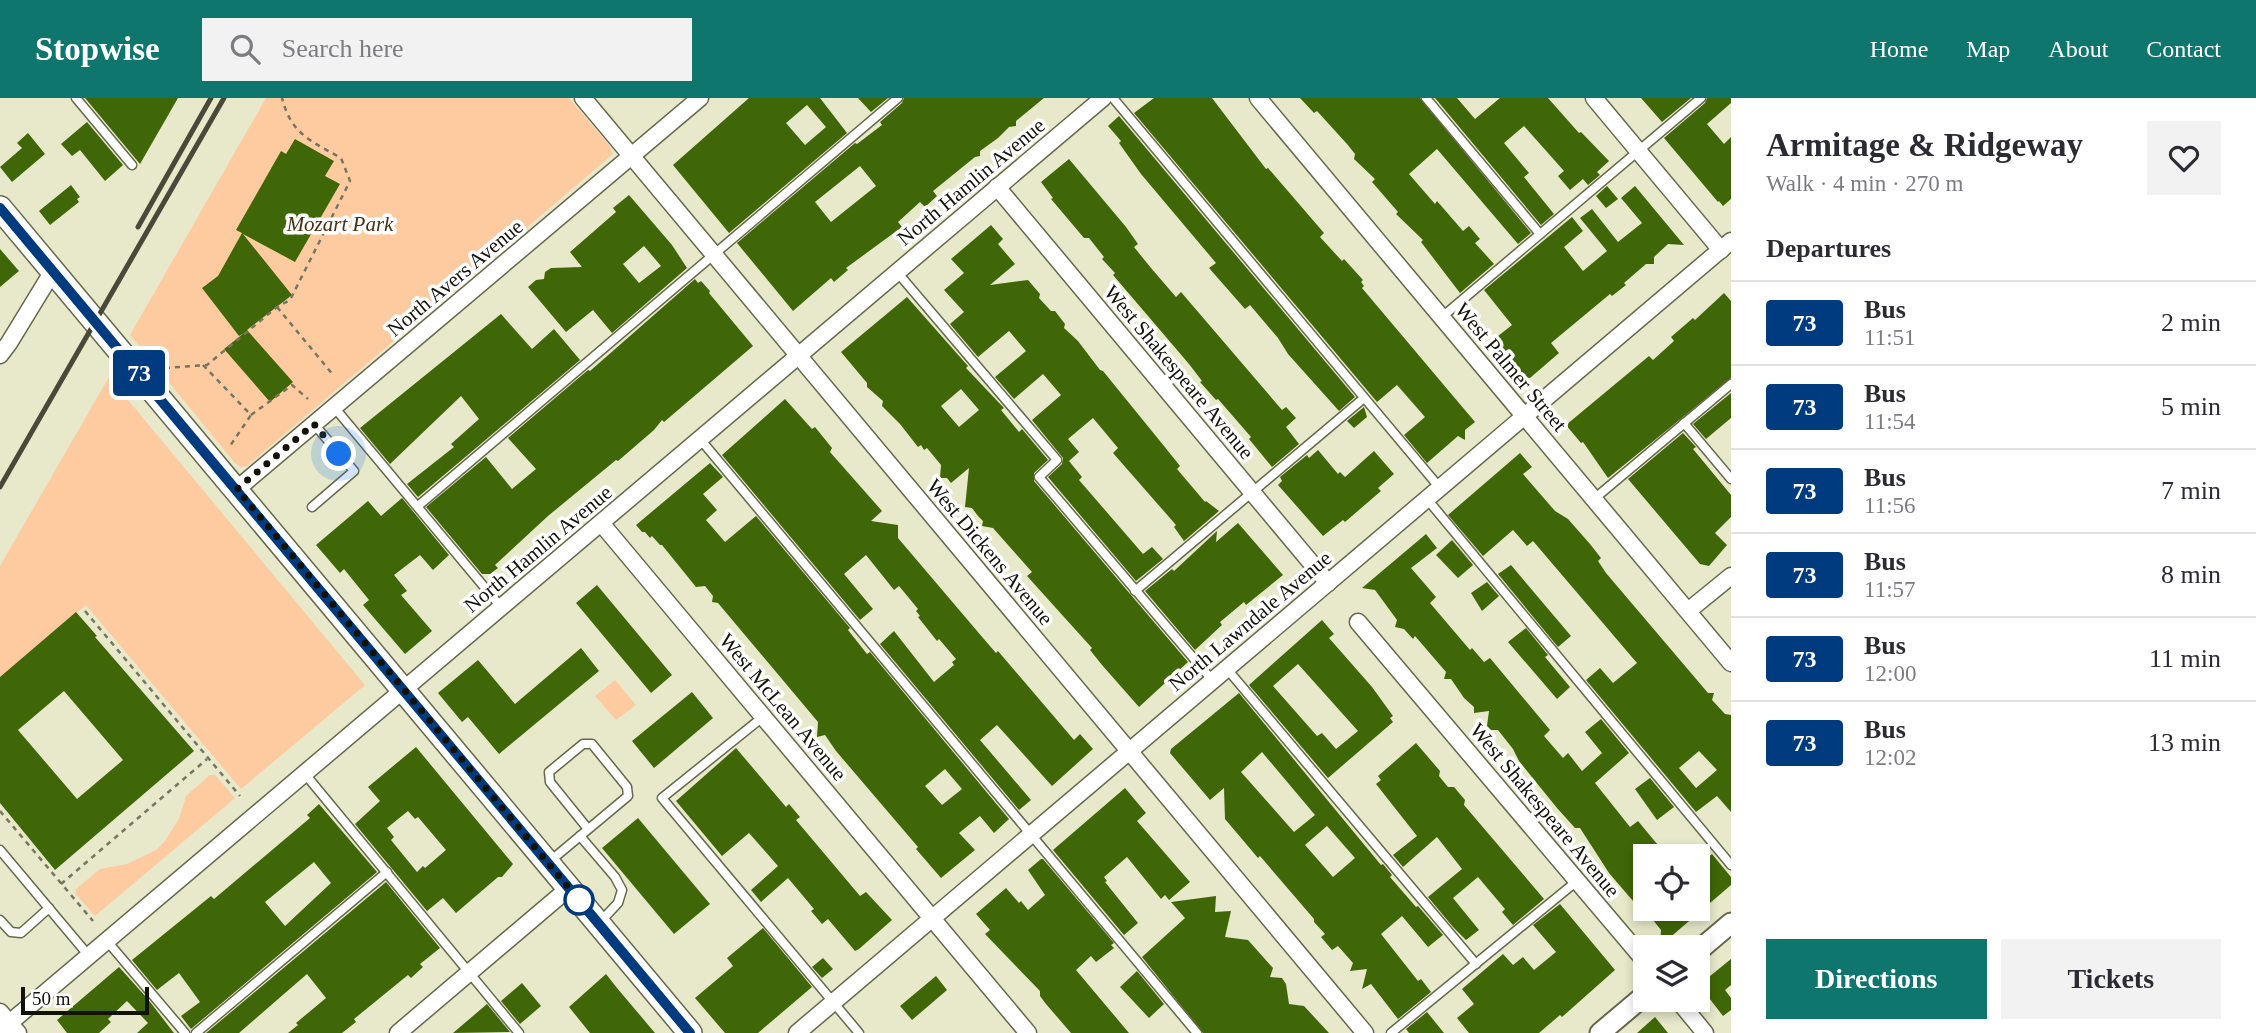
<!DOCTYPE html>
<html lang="en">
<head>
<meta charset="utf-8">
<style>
	body { margin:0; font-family:Georgia,serif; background:#f2f2f3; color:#2b2b33; height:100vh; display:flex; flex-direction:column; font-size:26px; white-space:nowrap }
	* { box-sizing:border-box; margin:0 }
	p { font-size:23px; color:#7c7c81 }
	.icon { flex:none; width:38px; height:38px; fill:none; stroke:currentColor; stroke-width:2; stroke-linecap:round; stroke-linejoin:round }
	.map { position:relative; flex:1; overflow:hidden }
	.drawer { display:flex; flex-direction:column; background:#fff; width:525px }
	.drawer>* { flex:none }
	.badge { padding:0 14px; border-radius:5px; font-size:24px; line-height:46px }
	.fabs { position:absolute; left:1633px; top:746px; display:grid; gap:14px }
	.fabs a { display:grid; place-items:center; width:77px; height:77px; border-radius:0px; background:#fff; box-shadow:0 4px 10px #0003; font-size:35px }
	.scale { position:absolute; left:21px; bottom:18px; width:128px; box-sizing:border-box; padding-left:7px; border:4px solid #121208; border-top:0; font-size:19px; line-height:24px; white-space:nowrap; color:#121208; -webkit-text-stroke:5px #fff; paint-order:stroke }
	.you { position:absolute; width:35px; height:35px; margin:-18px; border:5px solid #fff; border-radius:50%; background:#1a73e8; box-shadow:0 0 0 10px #1a73e833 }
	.map>.badge { position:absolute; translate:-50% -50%; box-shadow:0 0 0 4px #fff }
	h2 { padding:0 35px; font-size:26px; line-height:63px }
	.round { display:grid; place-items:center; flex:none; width:74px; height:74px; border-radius:0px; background:#f2f2f3 }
	.summary { display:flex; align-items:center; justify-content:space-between; height:119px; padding:0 35px }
	h1 { font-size:33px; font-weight:600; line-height:52px }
	.primary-button { display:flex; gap:14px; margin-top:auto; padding:14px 35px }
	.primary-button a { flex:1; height:80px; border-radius:0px; background:#0f766e; color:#fff; font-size:28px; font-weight:600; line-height:80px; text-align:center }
	.primary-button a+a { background:#f2f2f3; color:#2b2b33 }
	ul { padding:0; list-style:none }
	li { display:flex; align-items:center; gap:21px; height:84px; padding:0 35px; border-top:2px solid #e1e1e2 }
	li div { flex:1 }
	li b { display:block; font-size:26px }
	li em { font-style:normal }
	li .badge { min-width:77px; font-weight:700; text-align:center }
	header { display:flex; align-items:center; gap:42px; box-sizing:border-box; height:98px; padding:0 35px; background:#0f766e; color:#fff }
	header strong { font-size:33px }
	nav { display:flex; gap:38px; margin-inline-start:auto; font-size:24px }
	.search { width:490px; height:63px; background:#f2f2f3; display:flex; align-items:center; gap:18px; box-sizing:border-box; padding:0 24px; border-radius:0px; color:#7c7c81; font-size:26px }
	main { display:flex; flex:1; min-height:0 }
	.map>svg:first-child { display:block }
	.green { fill:#fecba1 }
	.building { fill:#3f6707; fill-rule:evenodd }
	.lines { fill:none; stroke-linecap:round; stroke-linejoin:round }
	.service-casing { stroke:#67674c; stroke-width:11 }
	.minor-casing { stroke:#67674c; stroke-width:19 }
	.tertiary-casing { stroke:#67674c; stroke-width:23 }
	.secondary-casing { stroke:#67674c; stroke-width:26 }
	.path { stroke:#767662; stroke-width:2.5; stroke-dasharray:5 5; stroke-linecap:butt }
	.service { stroke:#fff; stroke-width:8 }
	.minor { stroke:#fff; stroke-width:16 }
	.tertiary { stroke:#fff; stroke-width:19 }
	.secondary { stroke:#fff; stroke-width:23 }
	.rail { stroke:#49493a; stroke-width:5 }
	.line-casing { stroke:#fff; stroke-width:16 }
	.line { stroke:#003b80; stroke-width:10 }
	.walk { stroke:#121208; stroke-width:7; stroke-dasharray:0 12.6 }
	.stop-dot { fill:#fff; stroke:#003b80; stroke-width:3.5 }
	.labels { text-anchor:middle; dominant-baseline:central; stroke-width:7; stroke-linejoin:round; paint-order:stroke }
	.street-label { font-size:21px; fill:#121208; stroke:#fff }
	.park-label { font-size:21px; font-style:italic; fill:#4b2d10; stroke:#fff }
</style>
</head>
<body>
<header>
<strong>Stopwise</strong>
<div class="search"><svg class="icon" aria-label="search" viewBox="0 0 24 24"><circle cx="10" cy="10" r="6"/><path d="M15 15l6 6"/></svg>Search here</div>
<nav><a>Home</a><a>Map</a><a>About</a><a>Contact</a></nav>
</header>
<main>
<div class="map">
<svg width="1731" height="935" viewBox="0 0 1731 935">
	<rect width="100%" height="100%" fill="#e8e8ca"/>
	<g class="green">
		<path d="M266,0H569L609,47L613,56L247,368L241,369L235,365L130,237Z"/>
		<path d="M109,279L365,587L241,691L86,507L0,579V468Z"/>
		<path d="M615,582L636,607L616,622L595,598Z"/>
		<path d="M210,677H215L235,700L95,818L75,795L76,791L100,771L127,766L156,752L165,743L179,721L186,698Z"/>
	</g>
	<g class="building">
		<path d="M85,0H178L140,66Z"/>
		<path d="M749,0H820L847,35L729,135L673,67ZM807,7L826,29L805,47L786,25Z"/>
		<path d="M858,0H888L871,14Z"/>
		<path d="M904,0H1044L1016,23V28L1009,29L998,40L980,53V58L975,59L933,93L937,98L925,109L920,104L898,124L902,129L846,170L848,172L834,184L831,180L793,213L737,145L855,45L857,46L882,27L880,24L902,5ZM860,68L876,88L831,124L815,104Z"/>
		<path d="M1154,0H1212L1266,71L1268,70L1324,135L1320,139L1342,163L1344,161L1363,182L1361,184L1364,188L1362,190L1475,324L1465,332V342L1458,338L1427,365L1404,337L1425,319L1397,287L1377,304L1134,15Z"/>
		<path d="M1300,0H1420L1531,135L1518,146L1437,51L1409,76L1435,106L1437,103L1463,133L1469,128L1480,141L1475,145L1494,166L1460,195L1421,144L1423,142L1396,116L1398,114L1372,84L1375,81L1354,61L1355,56L1347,46L1317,13L1314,15Z"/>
		<path d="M1435,0H1457L1475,21L1500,0H1548L1579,35L1581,34L1609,63L1597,74L1600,77L1588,87L1583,81L1570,92L1558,78L1564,73L1524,28L1504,45L1529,75L1524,79L1554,116L1541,127Z"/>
		<path d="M1641,0H1691L1662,24Z"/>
		<path d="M1707,0H1731V5L1707,26L1724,46L1731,39V101L1723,108L1719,103L1718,104L1664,40L1705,5Z"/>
		<path d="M1119,18L1355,299L1339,313L1288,256L1278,240L1250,207L1245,211L1209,170L1216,165L1141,76L1119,45L1121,43L1108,28Z"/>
		<path d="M87,24L123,67L105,83L80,52L72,58L61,46Z"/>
		<path d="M28,35L45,56L12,84L0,69L22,50L17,45Z"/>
		<path d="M295,41L334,63L325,78L340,86L295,164L243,136L292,197L247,232L293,284L270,304L224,251L244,235L239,238L202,190L218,178L242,135L236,132L281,53L286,56Z"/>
		<path d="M1069,61L1126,129L1138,146L1134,149L1151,170L1176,199L1181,194L1282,312L1286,309L1296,320L1286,329L1299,346L1272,369L1249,341L1251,339L1218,301L1216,302L1200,284L1202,283L1189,266L1113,177L1115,175L1102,161L1104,159L1089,140H1084L1051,101L1053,100L1041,84Z"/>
		<path d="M71,87L80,99L77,101L79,104L50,127L39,113Z"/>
		<path d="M1607,88L1618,101L1606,110L1596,98Z"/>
		<path d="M1635,88L1684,147L1668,146L1654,159V166H1646L1624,185L1626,187L1612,198L1610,196L1551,245L1559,255L1530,280L1524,279L1493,242L1512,227L1484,192L1572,119L1583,133L1564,149L1583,173L1607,153L1580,120L1592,111L1618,144L1642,125L1621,100Z"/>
		<path d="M629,97L672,147L687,170L612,235L593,212L566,234L528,189L536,182L544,181L545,174L551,170L582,169L570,154L616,114L613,110ZM644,148L661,168L639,185L623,166Z"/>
		<path d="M991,127L1003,141L998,146L1015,166L990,187L1028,182L1040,196L1039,200L1051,213H1055L1065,226L1064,230L1078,243L1100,272L1103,273L1164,348L1180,368L1177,371L1205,404L1206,403L1219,413L1184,443L1174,429L1176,427L1113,355L1118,350L1093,320L1068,341L1079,354L1069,363L1082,379L1079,382L1143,456L1152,449L1163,461L1136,483L1048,379L1062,366L1063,360L1032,322L1061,297L1043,276L1014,301L995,279L1026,253L1009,233L978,259L950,226L964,214L944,192L964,175L951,161Z"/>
		<path d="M0,151L19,173L0,189Z"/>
		<path d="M695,181L698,185L701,183L710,193L709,195L753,248L664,324L662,322L654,332L618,363L616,362L548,418L495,467L498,470L490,476H482L426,409L486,359L512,391L536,371L508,340L588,272L590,273Z"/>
		<path d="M1724,195L1731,203V280L1608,380L1583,344L1581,345L1566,327L1649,258L1653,262L1674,243L1671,239L1693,220L1695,222Z"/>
		<path d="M907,199L968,268L966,270L1004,310L1001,312L1019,334L1022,331L1048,362L1034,375V383L1188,564L1139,609L1102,567L1090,552L1092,550L1027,478L1032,474L993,430L982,428L983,423L978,418L972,410L965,409L969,370L951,385L947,380H940L941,367L927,350L924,352L921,347L918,349L900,326L882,308L883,303L867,289V285L841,254ZM961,291L979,312L959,329L941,308Z"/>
		<path d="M501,216L532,251L554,231L580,262L418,399L407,386L454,349L451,346L479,321L461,298L390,366L360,330Z"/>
		<path d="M1731,295V320L1706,341L1693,326Z"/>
		<path d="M785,301L812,331L815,329L832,350L830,354L882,413L871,423L898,427V440L983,540L996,555L998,553L1074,642L1080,636L1093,651L1052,688L997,627L980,642L1031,702L1019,712L880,546L894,533L934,584L954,567L952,564L956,561L939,541L937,543L918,519L920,518L916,513L918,511L899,488L894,492L866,457L844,476L873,511L860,522L722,357Z"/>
		<path d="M1364,309L1367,319L1354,330L1347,323Z"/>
		<path d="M1683,335L1696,349L1693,351L1731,397V419L1715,435L1727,447L1709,468L1700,466L1628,381Z"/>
		<path d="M1318,352L1338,376L1340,374L1345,379L1374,353L1394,376L1378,390L1381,393L1345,424L1343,422L1323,438L1278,387L1282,383L1280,379L1307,357L1309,360Z"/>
		<path d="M1520,355L1532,369L1523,376L1555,413L1568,421L1590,446L1601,460L1598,463L1606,475L1708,595H1714L1712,602L1725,616L1731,617V714L1717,698L1696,714L1586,582L1600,570L1613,585L1637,565L1533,443L1527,448L1513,432L1483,458L1448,417ZM1699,653L1717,672L1696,690L1679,670Z"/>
		<path d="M710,365L723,379L703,396L717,412L706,422L725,444L756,418L850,530L848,532L867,556L870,554L1009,721L994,735L980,718L959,735L975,752L941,780L916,751L918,749L836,653L825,637L817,639L818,624L718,505L712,504L713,498L705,488L696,489L662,447H660L652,438L650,440L645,434H642L636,427ZM945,671L962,691L942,707L925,688Z"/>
		<path d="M402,400L449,457L433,472L420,457L394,477L407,493L401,497L432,533L405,556L363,507L369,502L344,471L340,475L316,447L368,403L381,418Z"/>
		<path d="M1238,425L1283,477L1246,507L1244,504L1220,524L1222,527L1195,552L1145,493L1172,471L1174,473L1217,433L1216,444Z"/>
		<path d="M1426,436L1437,450L1411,470L1436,499L1430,505L1470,552L1472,550L1484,564L1490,560L1550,632L1544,638L1563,660L1568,655L1582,673L1602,655L1585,634L1601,621L1629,655L1595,685L1630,729L1638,723L1667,758H1645V810H1698V768L1712,756L1731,779V787L1660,848L1661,832L1645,812V817L1609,775L1580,730H1575L1557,710L1519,663L1513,651L1498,632H1491L1487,628L1489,613L1474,615V609L1464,600L1451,581H1444L1446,574L1415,538L1413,541L1404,531L1395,529L1397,522L1375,492L1362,490Z"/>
		<path d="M1452,442L1473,467L1458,480L1436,457Z"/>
		<path d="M1511,467L1571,538L1558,549L1498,476Z"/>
		<path d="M1487,484L1499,498L1482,513L1471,495Z"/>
		<path d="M597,487L672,577L651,595L576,505Z"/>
		<path d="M76,514L97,538L95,539L194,653L55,772L0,705V579ZM64,593L123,662L77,701L18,632Z"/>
		<path d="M1322,522L1334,536L1329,540L1372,589L1393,618L1390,620L1393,624L1328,680L1249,587ZM1298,566L1358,633L1336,651L1322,635L1317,638L1273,588Z"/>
		<path d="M1526,530L1548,557L1545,559L1570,589L1557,601L1508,544Z"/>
		<path d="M581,550L599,573L499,656L468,619L462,624L438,595L478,562L515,606Z"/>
		<path d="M692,594L713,620L654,670L632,643Z"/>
		<path d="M1239,595L1381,767L1383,766L1392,777L1390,779L1416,809L1418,808L1443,837L1428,849L1402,818L1381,836L1418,883L1421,881L1431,894L1398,921L1371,886L1362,891L1367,871L1350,873L1353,865L1338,848L1332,852L1321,839L1325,836L1314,824V821L1260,758L1258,760L1225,721L1224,690L1210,702L1170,655L1171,651ZM1262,654L1315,717L1294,734L1241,674ZM1327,728L1355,760L1333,779L1305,747Z"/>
		<path d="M1416,645L1440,673L1439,678L1448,689H1454L1465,702L1464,707L1544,801L1513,827L1502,814L1505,811L1478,779L1453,800L1479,832L1466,842L1453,829L1428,799L1462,771L1437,739L1403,769L1393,757L1417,738L1376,686L1381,682L1378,678Z"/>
		<path d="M416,649L513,766L502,779H498L456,815L443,800L427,813L355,726L380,703L368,689ZM408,713L415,721L418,719L446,752L425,770L423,768L417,774L391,742L394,739L387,730Z"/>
		<path d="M736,650L786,709L789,706L800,719L796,722L860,798L866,794L892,822L859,851L855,853L828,821L822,826L811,813L814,811L788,780L761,804L751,792L778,768L749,735L722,758L676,703Z"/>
		<path d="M1650,680L1674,709L1657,722L1635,691Z"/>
		<path d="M1125,690L1146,715L1137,723L1190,784L1169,802L1165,797L1161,801L1127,759L1104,779L1107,783L1105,784L1138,825L1124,837L1053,752Z"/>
		<path d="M319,706L377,774L191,931L181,918L200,904L179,875L157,892L132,862L211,798L214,801L310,720L307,717ZM314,764L331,785L285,828L265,804Z"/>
		<path d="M638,720L710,806L674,836L602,750Z"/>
		<path d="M1041,761H1043L1114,845L1111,847L1114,850L1096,864L1091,858L1076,872L1129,935H1071L1046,906L1040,898V893L985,836L990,832L976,816L1006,790L1019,805L1021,803L1028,812L1045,797L1028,772Z"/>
		<path d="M386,784L440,850L420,866L423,869L411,880L408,877L354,921L356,924L342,935H288L298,927L296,925L326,900L307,876L239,935H206Z"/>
		<path d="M1216,798L1215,814L1231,813L1225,839L1248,842L1273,870L1270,879L1282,880L1286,886L1289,906L1304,908L1329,935H1203L1142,859L1185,820L1171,804Z"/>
		<path d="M1560,806L1615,872L1562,919L1560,917L1539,935H1469L1457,920L1474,906L1462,891L1503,856L1513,867L1523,859L1534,872L1556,854L1533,827Z"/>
		<path d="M763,830L812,889L758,935H725L695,900L733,868L727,860Z"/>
		<path d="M823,860L833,871L822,880L812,869Z"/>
		<path d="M1731,861V887L1725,892L1731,900V912L1723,918L1699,887Z"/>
		<path d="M119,869L147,900L174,935H137L148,925L127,903L108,921L111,924L99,935H67L57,922Z"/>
		<path d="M1137,873L1164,906L1149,920L1120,889Z"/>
		<path d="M606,876L617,890L655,935H590L569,909Z"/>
		<path d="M936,878L947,892L912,922L900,908Z"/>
		<path d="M522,885L541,908L520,926L501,903Z"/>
		<path d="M487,906L510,934L453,935Z"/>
		<path d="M1427,914L1444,935H1409L1406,931Z"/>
		<path d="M1655,919L1668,935H1637Z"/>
	</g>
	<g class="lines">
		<defs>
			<g id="service">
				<path d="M76,0L132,67"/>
				<path d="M1113,0L1440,390"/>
				<path d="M1426,0L1540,136"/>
				<path d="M897,174L1057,362L1039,379L1213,583"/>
				<path d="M1442,219L1701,0"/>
				<path d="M334,309L501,509"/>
				<path d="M1684,325L1731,381"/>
				<path d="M700,341L1197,935"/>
				<path d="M1427,401L1731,767"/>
				<path d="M1594,401L1731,286"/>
				<path d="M418,408L898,0"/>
				<path d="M312,409L354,373L314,326"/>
				<path d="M1135,493L1364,300"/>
				<path d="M1227,571L1476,866"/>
				<path d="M764,618L662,700L859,935"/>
				<path d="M305,676L519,935"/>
				<path d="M580,738L615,779L622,792L618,805L601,823"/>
				<path d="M0,752L89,858"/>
				<path d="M549,764C575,742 602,720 628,698L627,689L592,646H583L549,674L550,684L588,731"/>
				<path d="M0,822L11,834L21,835L49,810"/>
				<path d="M107,843L185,935"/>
				<path d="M196,935L387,774"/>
				<path d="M1391,935L1577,783"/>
			</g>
			<g id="minor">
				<path d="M583,0L1365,935"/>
				<path d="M1258,0L1731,565"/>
				<path d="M1594,0L1721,152"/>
				<path d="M997,89L1328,485"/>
				<path d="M0,257L9,245L53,173"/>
				<path d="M237,391L700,0"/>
				<path d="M601,425L1028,935"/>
				<path d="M1688,513L1731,478"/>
				<path d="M1358,524L1645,863"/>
				<path d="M1677,901L1705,935"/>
				<path d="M0,914L18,935"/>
				<path d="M0,933L1103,0"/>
				<path d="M398,935L569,790"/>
				<path d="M797,935L1731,143"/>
			</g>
			<g id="tertiary">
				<path d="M1698,853L1731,825"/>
				<path d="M1600,935L1645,897"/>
			</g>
			<path id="secondary" d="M0,110L690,935"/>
		</defs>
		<use href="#service" class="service-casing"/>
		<use href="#minor" class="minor-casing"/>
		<use href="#tertiary" class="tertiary-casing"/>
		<use href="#secondary" class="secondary-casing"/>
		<g class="path">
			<path d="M277,209L334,278"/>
			<path d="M203,267L251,317L230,348"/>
			<path d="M165,270L207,267L277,209L290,202L350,83L341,60C311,43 291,36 282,0"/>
			<path d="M251,317L292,287L308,301"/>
			<path d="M85,513L240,698"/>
			<path d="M0,713L93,823"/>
			<path d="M61,786L207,661"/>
		</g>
		<use href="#service" class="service"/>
		<use href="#minor" class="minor"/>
		<use href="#tertiary" class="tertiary"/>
		<use href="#secondary" class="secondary"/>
		<g class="rail">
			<path d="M138,129L211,0"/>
			<path d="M0,389L224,0"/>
		</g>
	</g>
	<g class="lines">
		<defs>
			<path id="line" d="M0,110L690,935"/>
		</defs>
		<use href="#line" class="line-casing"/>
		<use href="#line" class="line"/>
		<path class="walk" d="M339,356L314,326L237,391L583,807L579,802"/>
	</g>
	<circle class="stop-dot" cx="579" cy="802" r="14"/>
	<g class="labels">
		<g class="street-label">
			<text transform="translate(971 84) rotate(-40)">North Hamlin Avenue</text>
			<text transform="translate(455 180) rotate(-40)">North Avers Avenue</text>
			<text transform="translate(1511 269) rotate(50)">West Palmer Street</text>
			<text transform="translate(1179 274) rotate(50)">West Shakespeare Avenue</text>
			<text transform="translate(538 451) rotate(-40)">North Hamlin Avenue</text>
			<text transform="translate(990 454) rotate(50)">West Dickens Avenue</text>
			<text transform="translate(1250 523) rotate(-40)">North Lawndale Avenue</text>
			<text transform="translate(783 609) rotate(50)">West McLean Avenue</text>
			<text transform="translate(1545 712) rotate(50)">West Shakespeare Avenue</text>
		</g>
		<g class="park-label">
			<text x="340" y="126">Mozart Park</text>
		</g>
	</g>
</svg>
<div class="fabs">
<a><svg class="icon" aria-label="locate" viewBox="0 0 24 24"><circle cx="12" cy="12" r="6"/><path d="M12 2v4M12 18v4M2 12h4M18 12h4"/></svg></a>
<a><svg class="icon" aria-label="layers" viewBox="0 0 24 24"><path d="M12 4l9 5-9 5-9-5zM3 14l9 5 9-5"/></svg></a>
</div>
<div class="scale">50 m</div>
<div class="you" style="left:339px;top:356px"></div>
<b class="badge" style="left:139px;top:275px;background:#003b80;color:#fff">73</b>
</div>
<section class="drawer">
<div class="summary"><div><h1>Armitage &amp; Ridgeway</h1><p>Walk · 4 min · 270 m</p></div><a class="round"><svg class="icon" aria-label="heart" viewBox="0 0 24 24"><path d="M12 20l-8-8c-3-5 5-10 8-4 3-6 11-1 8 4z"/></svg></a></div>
<h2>Departures</h2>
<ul>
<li><span class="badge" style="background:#003b80;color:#fff">73</span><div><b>Bus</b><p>11:51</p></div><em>2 min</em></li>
<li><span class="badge" style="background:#003b80;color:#fff">73</span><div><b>Bus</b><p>11:54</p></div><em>5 min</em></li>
<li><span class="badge" style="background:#003b80;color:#fff">73</span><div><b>Bus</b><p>11:56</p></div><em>7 min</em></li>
<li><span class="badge" style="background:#003b80;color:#fff">73</span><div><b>Bus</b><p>11:57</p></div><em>8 min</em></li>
<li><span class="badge" style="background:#003b80;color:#fff">73</span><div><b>Bus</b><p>12:00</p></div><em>11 min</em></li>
<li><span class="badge" style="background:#003b80;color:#fff">73</span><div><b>Bus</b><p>12:02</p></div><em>13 min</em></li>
</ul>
<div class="primary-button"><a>Directions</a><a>Tickets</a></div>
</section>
</main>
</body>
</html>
